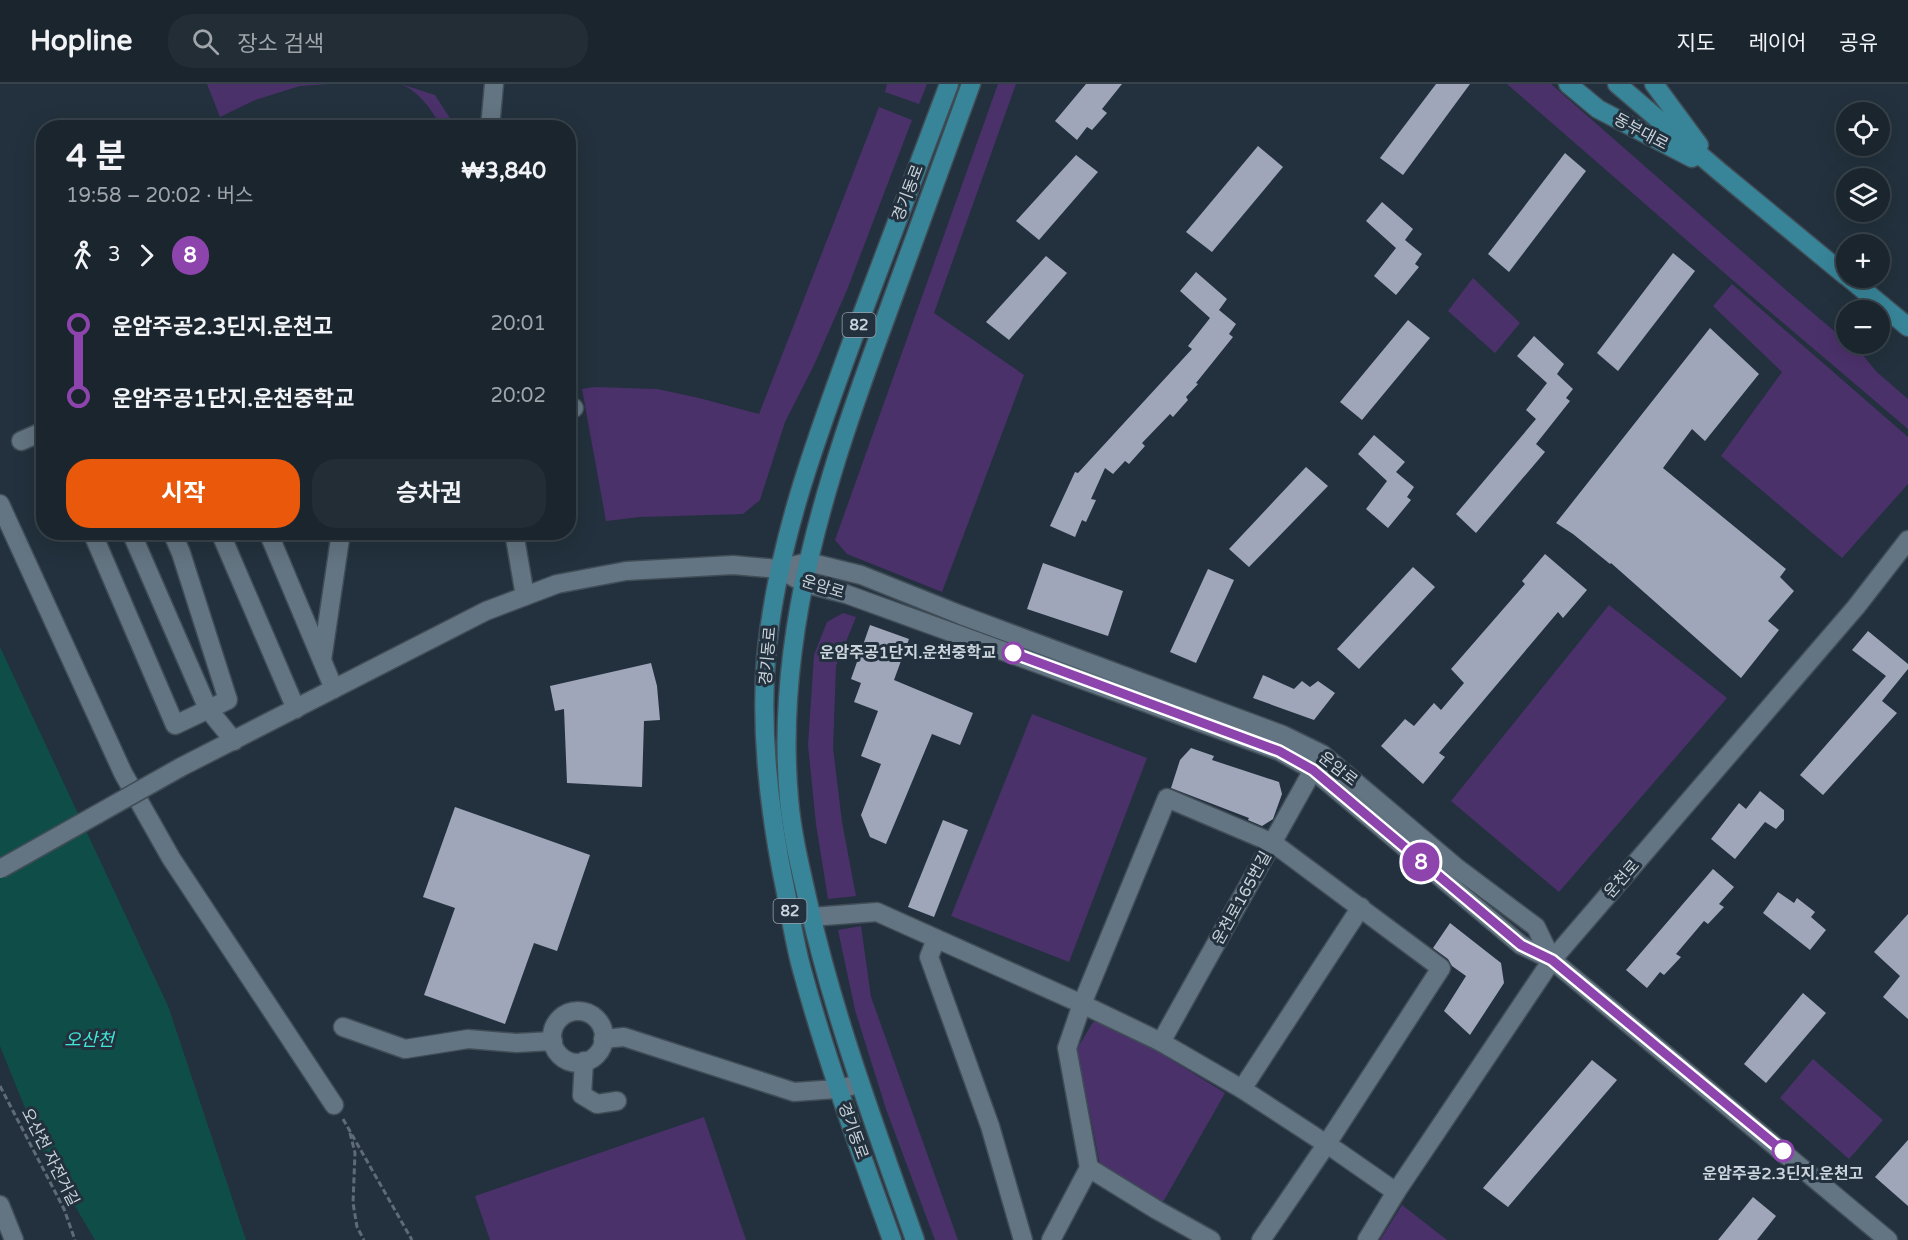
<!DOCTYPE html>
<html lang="ko">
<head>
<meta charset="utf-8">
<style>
	body { margin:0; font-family:"Varela Round","Noto Sans KR",sans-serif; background:#232d36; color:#f1f3f6; height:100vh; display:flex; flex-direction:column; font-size:22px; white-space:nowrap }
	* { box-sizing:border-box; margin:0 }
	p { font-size:20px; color:#9fa5aa }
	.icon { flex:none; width:33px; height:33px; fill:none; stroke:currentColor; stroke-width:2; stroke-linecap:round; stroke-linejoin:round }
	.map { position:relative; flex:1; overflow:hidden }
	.details { position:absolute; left:36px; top:36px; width:540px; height:420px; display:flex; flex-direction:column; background:#1a252e; border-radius:24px; box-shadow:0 6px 24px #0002,0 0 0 2px #38424a }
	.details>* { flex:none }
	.badge { padding:0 12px; border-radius:20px; font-size:21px; line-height:39px }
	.buttons { position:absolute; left:1836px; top:18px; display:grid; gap:12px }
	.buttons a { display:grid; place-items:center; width:54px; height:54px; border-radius:50%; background:#1a252e; box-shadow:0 6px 24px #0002,0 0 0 2px #38424a; font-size:30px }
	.map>.badge { position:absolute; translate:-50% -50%; box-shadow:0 0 0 3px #fff }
	.legs { display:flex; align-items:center; gap:9px; height:66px; padding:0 30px; font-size:20px }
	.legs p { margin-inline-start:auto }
	.overview { display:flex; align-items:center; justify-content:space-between; height:102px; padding:0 30px }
	h1 { font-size:33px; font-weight:700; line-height:45px }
	.action { display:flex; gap:12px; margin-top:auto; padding:12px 30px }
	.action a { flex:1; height:69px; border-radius:24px; background:#ea580c; color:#fff; font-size:24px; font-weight:700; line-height:69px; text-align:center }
	.action a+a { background:#232d36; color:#f1f3f6 }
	ul { padding:0 30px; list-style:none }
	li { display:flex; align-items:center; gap:21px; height:72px; font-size:22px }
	li i { display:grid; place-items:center; width:9px; height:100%; margin:0 8px; background:currentColor }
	li i::after { content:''; width:15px; height:15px; margin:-8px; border:4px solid; border-radius:50%; background:#1a252e }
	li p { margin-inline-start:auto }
	li:first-child i { background:linear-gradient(#0000 50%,currentColor 0) }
	li:last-child i { background:linear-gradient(currentColor 50%,#0000 0) }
	header { display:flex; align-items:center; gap:36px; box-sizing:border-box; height:84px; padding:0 30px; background:#1a252e; border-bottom:2px solid #38424a }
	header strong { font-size:28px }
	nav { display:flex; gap:33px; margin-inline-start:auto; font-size:21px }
	.search { width:420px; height:54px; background:#232d36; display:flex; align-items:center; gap:15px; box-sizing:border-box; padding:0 21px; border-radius:24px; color:#9fa5aa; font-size:22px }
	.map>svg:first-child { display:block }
	.green { fill:#4b316a }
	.water { fill:#0f4e48 }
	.building { fill:#a0a6ba }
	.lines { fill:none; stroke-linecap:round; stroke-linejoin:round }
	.minor-casing { stroke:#404d57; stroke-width:21 }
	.major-casing { stroke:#404d57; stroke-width:21 }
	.path { stroke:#5e6b76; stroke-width:3; stroke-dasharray:6 3; stroke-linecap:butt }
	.minor { stroke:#637482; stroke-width:18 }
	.major { stroke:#388599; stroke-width:18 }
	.minor-bridge-casing { stroke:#404d57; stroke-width:21; stroke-linecap:butt }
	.minor-bridge { stroke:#637482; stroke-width:18 }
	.line-1-casing { stroke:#fff; stroke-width:14 }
	.line-1 { stroke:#8e44ad; stroke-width:9 }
	.stop-1-dot { fill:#fff; stroke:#8e44ad; stroke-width:3 }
	.labels { text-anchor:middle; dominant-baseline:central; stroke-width:6; stroke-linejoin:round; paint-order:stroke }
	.shield { fill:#22313d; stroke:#98a2ac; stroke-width:1.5 }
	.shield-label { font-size:15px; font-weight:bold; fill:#cad3db }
	.street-label { font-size:16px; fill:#cad3db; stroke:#22313d }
	.stop-label { font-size:16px; font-weight:bold; fill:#cad3db; stroke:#22313d; text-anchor:end }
	.water-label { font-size:18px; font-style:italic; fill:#41e5d6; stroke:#22313d }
</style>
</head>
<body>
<header>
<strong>Hopline</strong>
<div class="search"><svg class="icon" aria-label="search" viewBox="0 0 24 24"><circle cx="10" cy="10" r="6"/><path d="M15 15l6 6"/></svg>장소 검색</div>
<nav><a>지도</a><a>레이어</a><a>공유</a></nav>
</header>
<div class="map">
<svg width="1908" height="1156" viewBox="0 0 1908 1156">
	<rect width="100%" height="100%" fill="#22313d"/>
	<g class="green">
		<path d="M207,0H329L300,2L255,16L220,33Z"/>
		<path d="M401,0L435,11L453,39V43H442C431,26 421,9 401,0Z"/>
		<path d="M887,0H927L919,20L885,8Z"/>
		<path d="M998,0H1016L934,229L1024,291L942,508L847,470L835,456Z"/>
		<path d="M1507,0H1551L1794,213L1846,257V260C1859,262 1869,280 1878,289C1888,298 1898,306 1908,315V345L1729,193Z"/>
		<path d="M879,23L912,36L847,206L814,281L785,338L760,416L743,430L640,433L606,437L582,305L594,303L657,305L699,314L759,330Z"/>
		<path d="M1473,194L1520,239L1495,269L1448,227Z"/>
		<path d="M1732,200L1908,353V400L1842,474L1721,372L1782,288L1713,222Z"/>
		<path d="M1609,521L1727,614L1559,808L1451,717Z"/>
		<path d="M843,529L856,533L836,582L833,664L842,738L856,812L828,815L816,740L808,661L814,571L827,538Z"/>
		<path d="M1032,630L1147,674L1069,878L951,832Z"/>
		<path d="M861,842L871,913L958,1156H935L886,1025L855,926L838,846Z"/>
		<path d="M1107,936L1225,1009L1163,1118L1101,1086L1077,965L1093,938Z"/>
		<path d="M1813,975L1883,1036L1849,1075L1780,1014Z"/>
		<path d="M704,1033L746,1156H490L475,1112Z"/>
		<path d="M1402,1121L1447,1156H1380Z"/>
	</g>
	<path class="water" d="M0,563L168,922L246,1156H95L42,1066L0,962Z"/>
	<g class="building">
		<path d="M1086,0H1122L1102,25L1107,29L1092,46L1087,43L1077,56L1055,37Z"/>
		<path d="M1436,0H1470L1403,91L1380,74Z"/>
		<path d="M1258,62L1283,83L1212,168L1186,148Z"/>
		<path d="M1565,69L1586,87L1509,188L1488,170Z"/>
		<path d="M1076,71L1098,88L1039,156L1016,137Z"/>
		<path d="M1382,118L1413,145L1405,156L1422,170L1415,180L1419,183L1396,211L1374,192L1396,164L1366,137Z"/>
		<path d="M1673,169L1695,187L1618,287L1597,269Z"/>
		<path d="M1046,172L1067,189L1009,256L986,238Z"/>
		<path d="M1196,188L1227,215L1219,226L1236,240L1229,250L1233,253L1196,299L1198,300L1186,313L1188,316L1173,333L1170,330L1142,359L1145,362L1129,380L1125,377L1113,390L1105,384L1091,415L1096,416L1086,438L1082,436L1075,453L1050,442L1075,388L1078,389L1192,265L1188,262L1210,234L1180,207Z"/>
		<path d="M1408,236L1430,254L1362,336L1340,318Z"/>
		<path d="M1710,244L1759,290L1705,357L1692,345L1663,384L1786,485L1780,493L1794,507L1768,537L1779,546L1741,594L1611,479L1610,480L1573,450L1556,439Z"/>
		<path d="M1534,252L1564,280L1557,290L1573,305L1566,314L1570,317L1536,360L1545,368L1476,449L1456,430L1536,335L1526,326L1547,299L1517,272Z"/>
		<path d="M1374,351L1405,378L1396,388L1414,403L1407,413L1411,416L1388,444L1366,425L1387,397L1358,370Z"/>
		<path d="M1306,383L1328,402L1249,483L1229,465Z"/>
		<path d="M1545,470L1587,506L1563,534L1558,528L1439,669L1445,673L1423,700L1381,662L1405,635L1414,642L1434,619L1441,626L1464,599L1451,585L1525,500L1522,497Z"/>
		<path d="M1043,479L1123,507L1108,552L1027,525Z"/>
		<path d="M1413,483L1435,503L1359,585L1337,565Z"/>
		<path d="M1208,485L1234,496L1196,579L1170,568Z"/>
		<path d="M870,541L909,555L894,596L973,629L960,661L932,650L886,760L870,753L861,731L881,680L861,672L878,627L854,618L861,599L851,595Z"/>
		<path d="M1868,547L1908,580V585L1882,617L1897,629L1823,711L1800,691L1886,592L1852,566Z"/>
		<path d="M651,579L657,602L660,636L644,637L642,703L567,699L564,625L555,627L550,602Z"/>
		<path d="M1263,591L1294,605L1302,597L1310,603L1318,597L1335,609L1314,636L1253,614Z"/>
		<path d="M1191,664L1214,672L1212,676L1279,698L1282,710L1273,735L1262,742L1248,736L1249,734L1171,704L1180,676Z"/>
		<path d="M1760,707L1784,726V736L1776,745L1765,738L1735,775L1711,755L1739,719L1746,725Z"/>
		<path d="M455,723L590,771L557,867L534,859L505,940L424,911L455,824L423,813Z"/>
		<path d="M943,736L968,746L934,833L908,823Z"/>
		<path d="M1713,785L1734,803L1719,820L1724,823L1708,840L1704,837L1676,870L1681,873L1664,891L1660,888L1647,904L1626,886Z"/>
		<path d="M1778,808L1794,819L1797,814L1815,828L1811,833L1826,846L1810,866L1763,829Z"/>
		<path d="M1908,830V935L1883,913L1900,892L1874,868Z"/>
		<path d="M1450,839L1501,879L1504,899L1470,951L1444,927L1466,892L1452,882L1448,875L1433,864Z"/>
		<path d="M1803,909L1826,929L1766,999L1744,980Z"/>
		<path d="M1592,976L1617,996L1508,1123L1483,1104Z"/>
		<path d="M1908,1056V1122L1875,1093Z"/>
		<path d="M1753,1113L1776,1132L1757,1156H1718Z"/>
	</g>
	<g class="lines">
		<defs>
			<g id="minor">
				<path d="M490,44L494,0"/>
				<path d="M568,325L574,324"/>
				<path d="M21,357L44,347"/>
				<path d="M0,420L123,689L171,774L334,1021"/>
				<path d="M92,448L175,641L228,616L181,469L172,448"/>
				<path d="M131,448L208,625L234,657"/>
				<path d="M220,448L296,625"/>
				<path d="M268,448L334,605"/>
				<path d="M514,448L525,512"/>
				<path d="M779,485L804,499L846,510L1279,667L1313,686L1521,861L1552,876L1888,1156"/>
				<path d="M322,576L341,448"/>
				<path d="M181,683L486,527L557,500L626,487L733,481L779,485L808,478L861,491L961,531L1283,651L1322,670L1457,784L1536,843L1552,876"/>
				<path d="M811,833L877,828L1082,920L1161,958L1242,1005L1337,1067L1396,1108"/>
				<path d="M936,855L929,873L990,1042L1023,1156"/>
				<circle cx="578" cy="953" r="26"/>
				<path d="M343,943L405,965L468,955L516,959L553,957"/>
				<path d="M603,955L624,953L794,1008L837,1005L860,1000"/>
				<path d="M1161,958L1318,677"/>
				<path d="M584,977L582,1011L597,1020L617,1017"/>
				<path d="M1242,1005L1361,823"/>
				<path d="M0,1121L14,1156"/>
				<path d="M1051,1156L1089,1084"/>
				<path d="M1211,1156L1157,1126L1089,1084L1067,964L1082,920L1167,714L1273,759L1441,884L1326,1061L1261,1156"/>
				<path d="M1367,1156L1396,1108L1552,876L1856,523L1908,456"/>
			</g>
			<g id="major">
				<path d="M1568,0L1598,25L1692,74"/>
				<path d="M1617,0L1720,88L1846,192"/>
				<path d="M1654,0L1699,61"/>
				<path d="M1849,194L1908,243"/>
				<path d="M892,1156C860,1067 827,978 802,886C795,861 791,835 786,809C770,733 760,653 766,575C776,461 816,355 855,249C887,166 918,83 949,0"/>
				<path d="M915,1156C876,1045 835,936 809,822C801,787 792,751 789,715C774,548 829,387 886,233C914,155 943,78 971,0"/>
			</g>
		</defs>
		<use href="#minor" class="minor-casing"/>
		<use href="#major" class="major-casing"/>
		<g class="path">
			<path d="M0,1002L64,1125L75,1156"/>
			<path d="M343,1035L412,1156"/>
			<path d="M350,1049L355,1069L353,1119L357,1143L364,1156"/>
		</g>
		<use href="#minor" class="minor"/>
		<use href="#major" class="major"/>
		<defs>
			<path id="minor-bridge" d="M0,785L181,683"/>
		</defs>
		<use href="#minor-bridge" class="minor-bridge-casing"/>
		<use href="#minor-bridge" class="minor-bridge"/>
	</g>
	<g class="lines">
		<defs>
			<path id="line-1" d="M1013,569L1279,667L1313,686L1521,861L1552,876L1783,1067"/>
		</defs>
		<use href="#line-1" class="line-1-casing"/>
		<use href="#line-1" class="line-1"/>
	</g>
	<g class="stop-1-dot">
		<circle cx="1013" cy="569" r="10"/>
		<circle cx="1783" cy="1067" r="10"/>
	</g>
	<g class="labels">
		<g class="shield">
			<rect x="842.5" y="229" width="33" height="24" rx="4.5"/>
			<rect x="773.5" y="815" width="33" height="24" rx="4.5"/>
		</g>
		<g class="shield-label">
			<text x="859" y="241">82</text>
			<text x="790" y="827">82</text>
		</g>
		<g class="street-label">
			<text transform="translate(1641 48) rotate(28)">동부대로</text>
			<text transform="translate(908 109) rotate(-69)">경기동로</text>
			<text transform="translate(823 503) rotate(17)">운암로</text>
			<text transform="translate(768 572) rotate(-85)">경기동로</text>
			<text transform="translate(1338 685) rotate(38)">운암로</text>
			<text transform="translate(1622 795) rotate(-49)">운천로</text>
			<text transform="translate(1242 814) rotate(-61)">운천로165번길</text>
			<text transform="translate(853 1047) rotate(70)">경기동로</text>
			<text transform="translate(50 1073) rotate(63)">오산천 자전거길</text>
		</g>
		<g class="stop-label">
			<text x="996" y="569">운암주공1단지.운천중학교</text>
			<text x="1783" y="1090" text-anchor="middle">운암주공2.3딘지.운천고</text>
		</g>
		<g class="water-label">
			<text x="89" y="956">오산천</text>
		</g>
	</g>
</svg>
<div class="buttons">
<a><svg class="icon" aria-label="locate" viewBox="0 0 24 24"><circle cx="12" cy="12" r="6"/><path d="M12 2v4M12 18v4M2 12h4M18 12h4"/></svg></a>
<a><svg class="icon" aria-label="layers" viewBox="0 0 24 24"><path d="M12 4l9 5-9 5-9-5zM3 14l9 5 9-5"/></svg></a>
<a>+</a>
<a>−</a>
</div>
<b class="badge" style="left:1421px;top:778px;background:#8e44ad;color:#fff">8</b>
<section class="details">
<div class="overview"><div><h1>4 분</h1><p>19:58 – 20:02 · 버스</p></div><b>₩3,840</b></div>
<div class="legs"><svg class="icon" aria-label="walk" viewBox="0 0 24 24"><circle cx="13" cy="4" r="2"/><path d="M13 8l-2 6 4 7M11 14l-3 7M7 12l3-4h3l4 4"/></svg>3<svg class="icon" aria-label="forward" viewBox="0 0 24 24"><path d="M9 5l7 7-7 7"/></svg><b class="badge" style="background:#8e44ad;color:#fff">8</b></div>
<ul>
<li><i style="color:#8e44ad"></i><b>운암주공2.3딘지.운천고</b><p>20:01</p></li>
<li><i style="color:#8e44ad"></i><b>운암주공1단지.운천중학교</b><p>20:02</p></li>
</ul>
<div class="action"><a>시작</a><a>승차권</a></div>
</section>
</div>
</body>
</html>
